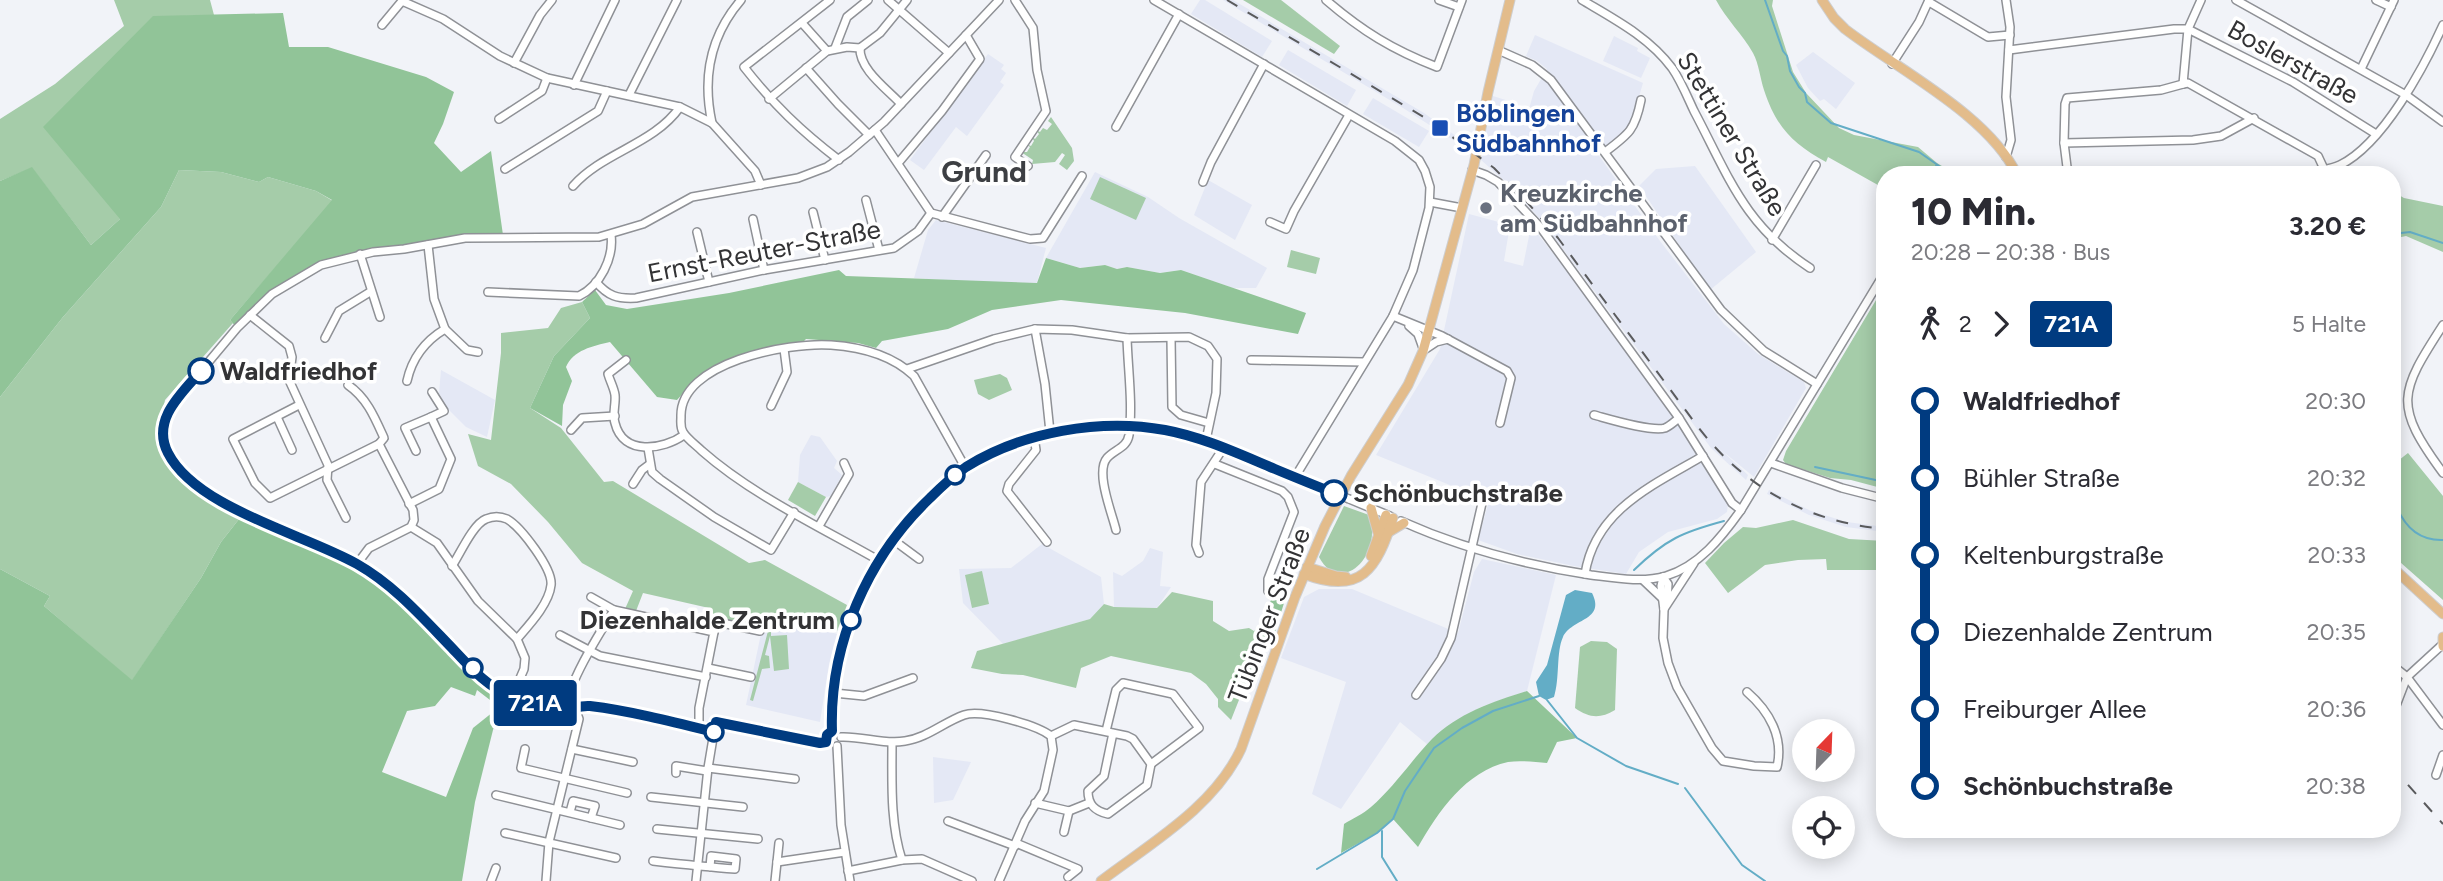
<!DOCTYPE html>
<html lang="de">
<head>
<meta charset="utf-8">
<style>
	body { margin:0; font-family:Figtree,sans-serif; background:#f2f2f3; color:#2b2b33; height:100vh; display:flex; flex-direction:column; font-size:26px; white-space:nowrap }
	* { box-sizing:border-box; margin:0 }
	p { font-size:23px; color:#7c7c81 }
	.icon { flex:none; width:38px; height:38px; fill:none; stroke:currentColor; stroke-width:2; stroke-linecap:round; stroke-linejoin:round }
	.map { position:relative; flex:1; overflow:hidden }
	.side { position:absolute; left:1876px; top:166px; width:525px; height:672px; display:flex; flex-direction:column; background:#fff; border-radius:28px; box-shadow:0 4px 18px #0003 }
	.side>* { flex:none }
	.badge { padding:0 14px; border-radius:5px; font-size:24px; line-height:46px }
	.needle { width:46px; rotate:23deg }
	.tools { position:absolute; left:1792px; top:719px; display:grid; gap:14px }
	.tools a { display:grid; place-items:center; width:63px; height:63px; border-radius:50%; background:#fff; box-shadow:0 4px 18px #0003; font-size:35px }
	.map>.badge { position:absolute; translate:-50% -50%; box-shadow:0 0 0 4px #fff }
	.legs { display:flex; align-items:center; gap:10px; height:77px; padding:0 35px; font-size:23px }
	.legs p { margin-inline-start:auto }
	.head { display:flex; align-items:center; justify-content:space-between; height:119px; padding:0 35px }
	h1 { font-size:38px; font-weight:800; line-height:52px }
	ul { padding:0 35px; list-style:none }
	li { display:flex; align-items:center; gap:24px; height:77px; font-size:26px }
	li i { display:grid; place-items:center; width:10px; height:100%; margin:0 9px; background:currentColor }
	li i::after { content:''; width:18px; height:18px; margin:-9px; border:5px solid; border-radius:50%; background:#fff }
	li p { margin-inline-start:auto }
	li:first-child i { background:linear-gradient(#0000 50%,currentColor 0) }
	li:last-child i { background:linear-gradient(currentColor 50%,#0000 0) }
	.map>svg:first-child { display:block }
	.built { fill:#e4e8f5 }
	.green { fill:#a5cca9 }
	.forest { fill:#91c498 }
	.water { fill:#63adc6 }
	.lines { fill:none; stroke-linecap:round; stroke-linejoin:round }
	.stream { stroke:#63adc6; stroke-width:2 }
	.minor-casing { stroke:#8f9196; stroke-width:10 }
	.major-casing { stroke:#cececf; stroke-width:11 }
	.minor { stroke:#fff; stroke-width:7 }
	.major { stroke:#e3bc8b; stroke-width:9 }
	.rail { stroke:#5a5b5d; stroke-width:2; stroke-dasharray:12 12; stroke-linecap:butt }
	.minor-bridge-casing { stroke:#8f9196; stroke-width:10; stroke-linecap:butt }
	.minor-bridge { stroke:#fff; stroke-width:7 }
	.line-1-casing { stroke:#fff; stroke-width:16 }
	.line-1 { stroke:#003b80; stroke-width:10 }
	.transit-dot { fill:#1a4fb4; stroke:#fff; stroke-width:2.5 }
	.worship-dot { fill:#6b7280; stroke:#fff; stroke-width:2.5 }
	.stop-1-dot { fill:#fff; stroke:#003b80; stroke-width:3.5 }
	.labels { text-anchor:middle; dominant-baseline:central; stroke-width:7; stroke-linejoin:round; paint-order:stroke }
	.street-label { font-size:26px; fill:#333335; stroke:#fff }
	.transit-label { font-size:26px; font-weight:bold; fill:#164399; stroke:#fff; text-anchor:start }
	.worship-label { font-size:26px; font-weight:bold; fill:#5b616d; stroke:#fff; text-anchor:start }
	.stop-label { font-size:26px; font-weight:bold; fill:#333335; stroke:#fff; text-anchor:start }
	.quarter-label { font-size:30px; font-weight:bold; fill:#3d3f43; stroke:#fff }
</style>
</head>
<body>
<div class="map">
<svg width="2443" height="881" viewBox="0 0 2443 881">
	<rect width="100%" height="100%" fill="#f1f3f8"/>
	<g class="built">
		<path d="M1200,0H1205L1272,41L1262,57L1191,14Z"/>
		<path d="M1223,0H1233L1424,113L1471,147L1470,151L1403,108Z"/>
		<path d="M1535,35L1643,83L1631,124L1627,130L1597,153L1660,241L1724,324L1758,354L1804,382L1806,388L1754,477L1720,449L1748,475L1746,480L1711,448L1542,221L1506,182L1481,160L1493,96L1512,102L1510,111L1520,119L1529,109L1534,91L1547,69L1537,61L1526,56Z"/>
		<path d="M1614,36L1638,48L1637,51L1650,58L1641,78L1603,61Z"/>
		<path d="M1288,50L1356,90L1347,106L1279,65Z"/>
		<path d="M1813,52L1855,83L1836,109L1824,99L1820,101L1808,88L1796,65Z"/>
		<path d="M988,54L1004,65L1001,69L1006,73L1000,82L1004,85L967,136L956,127L924,170L910,160Z"/>
		<path d="M1373,98L1429,131L1419,147L1363,114Z"/>
		<path d="M1695,166L1756,252L1710,290L1639,186L1656,169Z"/>
		<path d="M1095,172L1148,197L1179,218L1267,268L1256,288H1233L1181,270L1160,273L1127,267L1117,269L1105,265L1080,268L1046,258Z"/>
		<path d="M1208,180L1252,205L1235,240L1194,215Z"/>
		<path d="M1469,214L1510,225L1504,261L1523,266L1531,226L1574,279L1672,415L1728,504L1727,512L1717,519L1668,532L1639,552L1626,574L1574,566L1517,554L1478,540L1489,501L1376,455L1440,349Z"/>
		<path d="M936,220L1046,248L1037,283L973,282L914,278L928,230Z"/>
		<path d="M441,370L495,400L487,437L466,427L447,408L439,393Z"/>
		<path d="M811,435L820,437L837,461L834,468L842,475L831,496L826,497L798,482L800,455Z"/>
		<path d="M1769,490L1811,511L1847,522L1885,527V532L1846,527L1809,515L1767,494Z"/>
		<path d="M1042,544L1101,577L1104,604L1090,619L1003,644L963,603L959,569L1011,568Z"/>
		<path d="M1150,548L1163,552L1160,586L1171,587L1157,608L1114,607L1113,572L1122,576L1143,561Z"/>
		<path d="M1482,559L1556,575L1527,691L1481,707L1449,726L1428,745L1400,722L1341,809L1312,794L1346,682L1281,658L1304,597L1319,589H1352L1458,633L1474,572Z"/>
		<path d="M806,624L837,634L829,664L820,722L746,705L762,629L765,625Z"/>
		<path d="M933,757L971,762L953,800L934,803Z"/>
	</g>
	<g class="green">
		<path d="M114,0H210L214,15L153,17L120,219L91,245L32,168L0,181V119L55,84L124,26Z"/>
		<path d="M1243,0H1281L1340,46L1334,54Z"/>
		<path d="M1716,0H1773L1772,6L1793,72L1806,93L1839,128L1854,135L1918,147L1937,163L1957,175H1885V189L1828,157L1826,162C1793,144 1776,127 1764,90C1760,78 1759,64 1753,53C1743,35 1726,19 1716,0Z"/>
		<path d="M1051,117L1072,148L1074,161L1067,170L1059,164L1065,155L1062,153L1055,162L1032,164L1033,160L1021,152H1027L1030,147L1026,144L1031,146L1034,141L1032,137L1035,139L1039,134L1036,130L1040,132L1043,128L1047,130L1052,124L1048,121Z"/>
		<path d="M179,170L221,172L259,182L268,177L316,191L333,201L230,320L233,323L165,400L158,438L173,465L205,493L243,514L221,542L201,578L132,681L44,606L50,596L0,569V397L63,317L161,207Z"/>
		<path d="M1100,177L1146,198L1136,220L1090,199Z"/>
		<path d="M2392,191L2404,198L2443,206V252L2406,236L2392,239Z"/>
		<path d="M1291,250L1320,258L1316,274L1287,267Z"/>
		<path d="M1885,285V489L1851,480L1830,478L1786,464L1783,460L1786,451Z"/>
		<path d="M582,302L590,318L554,356L530,408L561,428L604,482L613,481L749,563L765,560L847,605L837,631L796,622L790,624L765,625L760,631L708,620L709,608L643,593L636,611L625,609L633,591L582,563L548,522L511,484L478,466L468,434L491,440L501,353V333L548,328L561,308Z"/>
		<path d="M1000,374L1007,378L1012,390L989,400L978,394L974,380Z"/>
		<path d="M2408,453L2443,496V600L2392,555V463L2394,464Z"/>
		<path d="M798,482L826,497L815,516L788,500Z"/>
		<path d="M1344,506L1369,515C1384,556 1340,597 1319,557Z"/>
		<path d="M1793,520L1849,539L1885,541V570H1827L1826,559L1798,560L1765,565L1728,593L1705,563L1724,543L1743,527L1756,528Z"/>
		<path d="M982,571L989,604L972,608L965,575Z"/>
		<path d="M1172,592L1213,601V621L1229,631L1249,628L1264,637L1231,720L1218,707V699L1206,684L1191,673L1111,656L1081,668L1076,688L1023,675L1002,674L971,668L977,651L1090,619L1104,604L1114,607L1157,608Z"/>
		<path d="M768,631L771,632V636L787,635L789,669L774,671L770,636L765,655L769,656L770,668L762,669L753,701L750,700Z"/>
		<path d="M1591,641L1607,642L1617,649L1615,710C1600,719 1589,718 1575,708L1580,647Z"/>
	</g>
	<g class="forest">
		<path d="M283,13L289,47H328L426,77L454,92L443,124L434,143L461,172L491,151L503,235C460,235 422,242 381,250C361,254 336,257 318,266C286,283 263,302 237,328L230,320L332,200L316,191L268,177L259,182L221,172L179,170L161,207L63,317L0,397V181L32,167L91,245L120,219L43,127L153,16Z"/>
		<path d="M1046,258L1080,268L1105,265L1117,269L1127,267L1160,273L1181,270L1306,313L1298,334L1185,313L1061,300L992,310L948,329L882,341L876,348L858,343L806,339L801,344C765,348 724,354 696,378C688,385 684,393 677,400L657,397L610,342C593,346 573,350 566,367L572,381L563,405L562,426L530,408L554,356L590,318L582,302L595,290L606,305L627,309L729,293L839,270L846,276L1037,283Z"/>
		<path d="M243,514L340,556L383,581L497,689L490,700L477,690L475,696L451,687L435,706L407,711L382,772L446,797L473,728L493,712L494,726L475,802L462,881H0V569L50,596L44,606L132,680L201,578L221,542Z"/>
		<path d="M1282,573L1292,577L1272,642L1263,641L1264,636L1254,631L1260,627Z"/>
		<path d="M1527,691L1577,738L1557,742L1547,763C1535,762 1520,760 1508,762C1466,771 1438,812 1418,847L1393,819L1377,833L1341,853L1344,824C1352,819 1363,814 1371,807C1394,787 1411,761 1432,739C1457,714 1494,701 1527,691Z"/>
	</g>
	<path class="water" d="M1575,590L1592,593C1606,621 1572,618 1563,637C1556,652 1560,678 1554,697L1546,700L1539,696L1536,682L1547,665L1566,595Z"/>
	<g class="lines">
		<g class="stream">
			<path d="M1765,0L1783,51L1787,56L1790,71L1799,87L1805,93L1807,102L1831,123L1919,152L1952,175"/>
			<path d="M1935,175L1936,166"/>
			<path d="M2392,234L2410,232L2443,243"/>
			<path d="M1815,467L1885,482"/>
			<path d="M2392,493C2399,519 2413,541 2443,540"/>
			<path d="M1634,570C1666,539 1683,532 1724,521"/>
			<path d="M1547,700L1577,738L1626,766L1678,784"/>
			<path d="M1685,788L1742,865L1765,881"/>
			<path d="M1382,831V857L1397,881"/>
			<path d="M1317,869L1377,833L1393,819L1405,791L1434,748L1462,728L1493,711L1539,696"/>
		</g>
		<defs>
			<g id="minor">
				<path d="M830,0L744,67C773,104 801,131 839,160"/>
				<path d="M888,0L949,53"/>
				<path d="M1015,0L1033,28L1037,70L1046,111L1015,157L1028,166"/>
				<path d="M1154,0L1395,141L1419,160L1425,171L1430,187L1429,208L1413,270L1393,316L1295,477"/>
				<path d="M1326,0C1362,31 1393,50 1437,67L1462,0"/>
				<path d="M1439,0L1459,7"/>
				<path d="M1582,0C1614,19 1649,37 1672,68C1681,81 1687,96 1694,111C1729,177 1744,225 1810,268"/>
				<path d="M2006,0L2010,27L2006,97L2011,140L2006,157"/>
				<path d="M2236,0L2406,95L2443,122"/>
				<path d="M2376,0L2391,7"/>
				<path d="M1929,2L1988,37L2010,35"/>
				<path d="M802,23L827,51"/>
				<path d="M382,25L402,1L443,19L500,56L547,78L680,107L712,123L755,171L761,185"/>
				<path d="M835,48L847,17L868,0"/>
				<path d="M860,48C859,69 887,89 901,104"/>
				<path d="M1498,50L1532,65L1551,80L1721,310L1764,351L1817,384"/>
				<path d="M2009,50L2174,29H2188L2201,0"/>
				<path d="M514,63L540,15L552,0"/>
				<path d="M1892,64L1919,22L1929,0"/>
				<path d="M806,68L838,104L869,135"/>
				<path d="M2361,69L2394,0"/>
				<path d="M574,85L615,0"/>
				<path d="M629,95L677,0"/>
				<path d="M769,99L827,51L847,47L860,48L880,33L907,0"/>
				<path d="M499,119L542,91L547,78"/>
				<path d="M712,123C702,77 710,36 741,0"/>
				<path d="M1116,127L1179,14"/>
				<path d="M875,130L931,213L1030,239L1043,238L1082,176"/>
				<path d="M2064,143L2193,140L2221,136L2254,118"/>
				<path d="M1605,152C1629,134 1635,130 1641,100"/>
				<path d="M899,162L942,111L980,59L966,35"/>
				<path d="M505,169L598,111L607,91"/>
				<path d="M2324,169L2318,156L2188,83L2183,84L2188,29L2293,82L2376,134"/>
				<path d="M1472,170L1486,175L1498,182L1541,228L1679,418L1732,503L1741,510"/>
				<path d="M2068,175L2064,143L2065,104L2067,98L2161,90L2183,84"/>
				<path d="M2303,175C2316,169 2328,171 2340,165C2383,144 2424,67 2443,25"/>
				<path d="M1203,182L1211,162L1264,64"/>
				<path d="M573,186C603,152 653,145 680,107"/>
				<path d="M866,200L879,250"/>
				<path d="M1430,202L1462,208"/>
				<path d="M813,212L825,260"/>
				<path d="M942,217L986,155"/>
				<path d="M753,219L764,270"/>
				<path d="M1270,222L1286,229L1294,211L1349,115"/>
				<path d="M697,232L709,282"/>
				<path d="M1772,240L1816,165"/>
				<path d="M360,254L380,317"/>
				<path d="M596,282C608,296 617,299 636,298L764,270L894,248L918,231L931,213"/>
				<path d="M488,292L579,296C600,286 614,258 611,235"/>
				<path d="M250,315L289,346L292,357L289,380L328,465L327,480L346,518"/>
				<path d="M1393,316L1442,336L1507,371L1511,378L1500,423"/>
				<path d="M2443,325C2399,393 2393,405 2443,473"/>
				<path d="M1409,326L1418,334L1423,348"/>
				<path d="M445,329L467,350L478,352"/>
				<path d="M1035,329L1045,384L1050,432"/>
				<path d="M325,338L339,311L370,292"/>
				<path d="M1171,338L1172,407L1181,415L1209,423"/>
				<path d="M1424,350L1436,342L1448,339"/>
				<path d="M626,360L608,374C610,381 614,388 615,395C616,404 612,415 615,423C623,456 663,450 684,435"/>
				<path d="M1251,360L1363,362"/>
				<path d="M907,369L994,339L1035,329L1072,330L1127,338L1189,337L1208,346L1217,359L1216,393L1206,440"/>
				<path d="M407,381C412,358 425,341 445,329L434,299L428,245"/>
				<path d="M348,385C367,398 375,418 384,438L379,444"/>
				<path d="M299,405L233,439L255,483L270,498L379,444L413,510L414,520L411,527L369,548L357,564"/>
				<path d="M771,406L787,372L784,349"/>
				<path d="M1594,415C1609,419 1651,432 1665,428C1670,426 1675,421 1679,418"/>
				<path d="M277,417L292,450"/>
				<path d="M431,417L444,411L432,392"/>
				<path d="M571,430L582,418L615,416"/>
				<path d="M1034,437L1036,450L1009,484L1007,491L1047,542"/>
				<path d="M648,448L652,472L660,479L714,517L771,550L794,512"/>
				<path d="M1771,463L1842,488L1885,499"/>
				<path d="M1215,464L1282,491L1288,497L1294,512L1268,579V591"/>
				<path d="M633,484L642,470L650,464"/>
				<path d="M1349,499L1390,516"/>
				<path d="M409,504L439,489L451,459L431,417L405,428L416,451"/>
				<path d="M1401,521C1461,548 1526,565 1591,575C1615,578 1642,583 1666,576C1699,566 1721,538 1741,510L1885,272"/>
				<path d="M819,526L849,474L844,463"/>
				<path d="M411,527L437,543L478,601L517,639L525,658L524,669L512,697"/>
				<path d="M1116,530C1112,513 1095,472 1107,458C1115,449 1127,448 1129,435C1133,404 1128,370 1127,338"/>
				<path d="M892,539L919,559"/>
				<path d="M1199,553L1196,545L1201,482L1224,447"/>
				<path d="M878,560C820,527 752,495 702,451C696,445 687,439 683,432C680,427 681,422 681,417C679,362 789,342 831,345C860,347 892,355 914,376L965,467"/>
				<path d="M452,566C460,554 473,524 486,519C493,516 500,516 507,519C521,527 553,569 551,585C549,604 529,625 517,639"/>
				<path d="M1585,574C1595,510 1653,485 1703,456"/>
				<path d="M1663,577L1661,586L1664,610L1663,638L1668,663L1677,687L1712,748L1723,761L1754,766L1777,767C1784,737 1769,711 1747,692"/>
				<path d="M1663,577L1668,584L1667,601"/>
				<path d="M1643,580L1662,598"/>
				<path d="M591,597L614,610"/>
				<path d="M1664,609L1694,563"/>
				<path d="M714,632L717,622L760,631"/>
				<path d="M560,635L600,656L706,677"/>
				<path d="M2392,665L2407,677L2443,725"/>
				<path d="M708,668L751,677"/>
				<path d="M834,693L864,696L913,678"/>
				<path d="M1416,695L1441,659L1451,638L1483,499"/>
				<path d="M568,709C563,690 602,629 614,610L714,632L699,708V721"/>
				<path d="M2392,726L2394,711L2407,677L2443,644"/>
				<path d="M1106,731L1116,690L1123,683L1173,694L1199,728L1151,764"/>
				<path d="M1051,736L1074,725L1127,736L1133,739L1151,764L1147,785L1108,814C1095,811 1088,805 1088,791L1104,776L1113,733"/>
				<path d="M841,737C863,736 884,745 905,741C927,738 944,722 964,715C981,709 1037,725 1051,736L1053,750L1044,791L1025,821L999,881"/>
				<path d="M826,742L819,743L716,722L714,732L587,706L561,711L504,694L471,667L400,595L383,581L340,556L241,511L218,499L186,476L167,451L162,436L163,424L168,411L180,396L237,328L272,294L321,265L373,252L404,249L465,238L599,237L643,224L692,197L798,178L827,167L849,152L884,122L999,0"/>
				<path d="M826,742V735L832,731C831,696 838,660 849,627C891,498 996,419 1133,428C1143,428 1154,428 1165,429C1219,439 1276,469 1328,490"/>
				<path d="M892,743C892,782 890,823 902,860"/>
				<path d="M837,746L841,825L850,881"/>
				<path d="M525,749L521,768L627,793"/>
				<path d="M572,749L633,762"/>
				<path d="M708,768L795,779"/>
				<path d="M676,773V766L707,771"/>
				<path d="M2436,775L2443,755"/>
				<path d="M496,795L620,825"/>
				<path d="M651,797L743,807"/>
				<path d="M1035,803L1069,811L1089,803"/>
				<path d="M570,812L573,801L595,806L591,818"/>
				<path d="M948,821L1015,846"/>
				<path d="M657,829L758,839"/>
				<path d="M1064,832L1069,811"/>
				<path d="M505,833L616,858"/>
				<path d="M1016,843L1078,869L1068,877"/>
				<path d="M653,861C680,864 708,867 735,869L736,859L711,856L710,867"/>
				<path d="M777,862L845,852"/>
				<path d="M848,871L902,860L922,859L972,881"/>
				<path d="M491,881L496,868"/>
				<path d="M546,881L549,842L579,719L575,708"/>
				<path d="M696,881L708,768L714,732"/>
				<path d="M775,881L779,843"/>
			</g>
			<g id="major">
				<path d="M1822,0L1834,18L1845,29C1897,69 1989,115 2017,175"/>
				<path d="M1371,508L1378,533"/>
				<path d="M1389,532L1404,523"/>
				<path d="M1371,556L1386,515"/>
				<path d="M1307,567L1336,576L1346,577"/>
				<path d="M2392,567L2443,614"/>
				<path d="M1304,574C1361,596 1377,569 1393,518"/>
				<path d="M2443,637V646"/>
				<path d="M1101,881C1151,843 1214,807 1241,749L1295,597L1325,526L1351,476L1408,385L1423,351L1474,165L1488,92L1510,0"/>
			</g>
		</defs>
		<use href="#minor" class="minor-casing"/>
		<use href="#major" class="major-casing"/>
		<use href="#minor" class="minor"/>
		<use href="#major" class="major"/>
		<g class="rail">
			<path d="M1227,0L1432,122L1494,168L1527,202L1558,238L1698,427C1745,488 1808,522 1885,529"/>
			<path d="M2392,767L2443,824"/>
		</g>
		<defs>
			<path id="minor-bridge" d="M1328,490L1349,499"/>
		</defs>
		<use href="#minor-bridge" class="minor-bridge-casing"/>
		<use href="#minor-bridge" class="minor-bridge"/>
	</g>
	<g class="lines">
		<defs>
			<path id="line-1" d="M201,371C181,394 151,420 168,453C196,508 304,534 357,564C394,585 422,617 452,648C468,665 489,689 513,697C525,702 552,711 564,710C573,709 581,705 590,706C631,711 674,722 714,732L716,722L820,743L826,742L827,735L832,731C829,644 868,557 930,498C941,487 953,476 966,467C1022,432 1100,418 1165,430C1203,437 1239,454 1275,469C1294,477 1314,485 1334,493"/>
		</defs>
		<use href="#line-1" class="line-1-casing"/>
		<use href="#line-1" class="line-1"/>
	</g>
	<rect class="transit-dot" x="1431" y="119" width="18" height="18" rx="3.5"/>
	<circle class="worship-dot" cx="1486" cy="208" r="7"/>
	<g class="stop-1-dot">
		<circle cx="201" cy="371" r="12"/>
		<circle cx="955" cy="475" r="9"/>
		<circle cx="1334" cy="493" r="12"/>
		<circle cx="851" cy="620" r="9"/>
		<circle cx="473" cy="668" r="9"/>
		<circle cx="714" cy="732" r="9"/>
	</g>
	<g class="labels">
		<g class="street-label">
			<text transform="translate(2293 62) rotate(29)">Boslerstraße</text>
			<text transform="translate(1732 134) rotate(59)">Stettiner Straße</text>
			<text transform="translate(764 251) rotate(-11)">Ernst-Reuter-Straße</text>
			<text transform="translate(1269 615) rotate(-69)">Tübinger Straße</text>
		</g>
		<g class="transit-label">
			<text x="1456" y="113">Böblingen<tspan x="1456" dy="30">Südbahnhof</tspan></text>
		</g>
		<g class="worship-label">
			<text x="1500" y="193">Kreuzkirche<tspan x="1500" dy="30">am Südbahnhof</tspan></text>
		</g>
		<g class="stop-label">
			<text x="220" y="371">Waldfriedhof</text>
			<text x="1353" y="493">Schönbuchstraße</text>
			<text x="835" y="620" text-anchor="end">Diezenhalde Zentrum</text>
		</g>
		<g class="quarter-label">
			<text x="984" y="171">Grund</text>
		</g>
	</g>
</svg>
<div class="tools">
<a><svg class="needle" viewBox="-14 -14 28 28"><path d="M0-13l5 13h-10z" fill="#e53935"/><path d="M0 13l5-13h-10z" fill="#7c7c81"/></svg></a>
<a><svg class="icon" aria-label="locate" viewBox="0 0 24 24"><circle cx="12" cy="12" r="6"/><path d="M12 2v4M12 18v4M2 12h4M18 12h4"/></svg></a>
</div>
<b class="badge" style="left:535px;top:703px;background:#003b80;color:#fff">721A</b>
<section class="side">
<div class="head"><div><h1>10 Min.</h1><p>20:28 – 20:38 · Bus</p></div><b>3.20 €</b></div>
<div class="legs"><svg class="icon" aria-label="walk" viewBox="0 0 24 24"><circle cx="13" cy="4" r="2"/><path d="M13 8l-2 6 4 7M11 14l-3 7M7 12l3-4h3l4 4"/></svg>2<svg class="icon" aria-label="forward" viewBox="0 0 24 24"><path d="M9 5l7 7-7 7"/></svg><b class="badge" style="background:#003b80;color:#fff">721A</b><p>5 Halte</p></div>
<ul>
<li><i style="color:#003b80"></i><b>Waldfriedhof</b><p>20:30</p></li>
<li><i style="color:#003b80"></i><span>Bühler Straße</span><p>20:32</p></li>
<li><i style="color:#003b80"></i><span>Keltenburgstraße</span><p>20:33</p></li>
<li><i style="color:#003b80"></i><span>Diezenhalde Zentrum</span><p>20:35</p></li>
<li><i style="color:#003b80"></i><span>Freiburger Allee</span><p>20:36</p></li>
<li><i style="color:#003b80"></i><b>Schönbuchstraße</b><p>20:38</p></li>
</ul>
</section>
</div>
</body>
</html>
